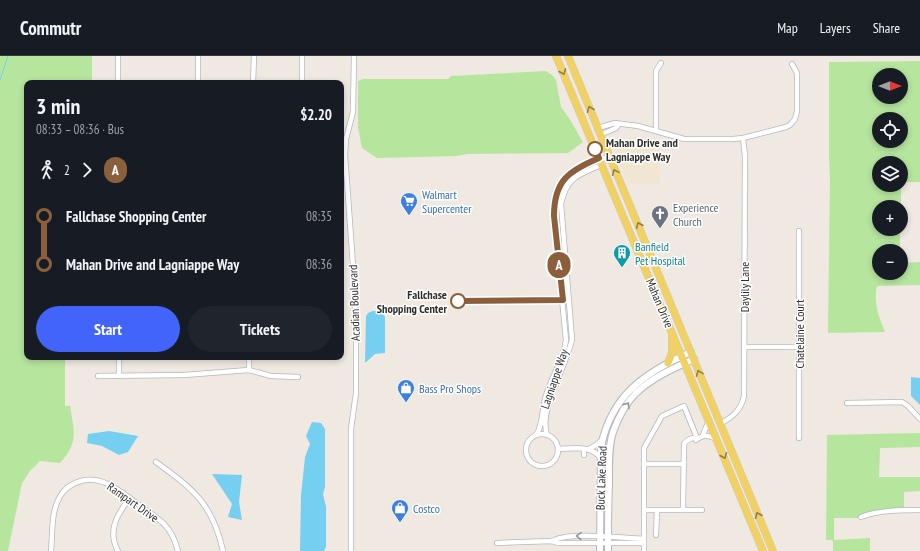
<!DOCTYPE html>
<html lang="en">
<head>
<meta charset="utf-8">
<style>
	body { margin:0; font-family:"PT Sans Narrow",sans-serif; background:#20242c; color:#f1f3f6; height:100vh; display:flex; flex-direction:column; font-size:15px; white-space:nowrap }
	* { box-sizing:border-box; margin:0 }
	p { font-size:13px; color:#9ea1a6 }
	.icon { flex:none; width:22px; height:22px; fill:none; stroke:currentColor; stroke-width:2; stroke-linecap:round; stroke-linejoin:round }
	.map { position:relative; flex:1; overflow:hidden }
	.side { position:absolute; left:24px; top:24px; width:320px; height:280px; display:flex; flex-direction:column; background:#171b24; border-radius:8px; box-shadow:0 2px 6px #0003 }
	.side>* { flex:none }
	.badge { padding:0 8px; border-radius:13px; font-size:14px; line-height:26px }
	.needle { width:26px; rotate:90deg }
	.controls { position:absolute; left:872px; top:12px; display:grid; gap:8px }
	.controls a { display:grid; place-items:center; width:36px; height:36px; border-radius:50%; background:#171b24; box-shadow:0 2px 6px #0003; font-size:20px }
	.map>.badge { position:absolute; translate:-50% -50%; box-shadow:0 0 0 2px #fff }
	.legs { display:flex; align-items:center; gap:6px; height:44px; padding:0 12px; font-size:13px }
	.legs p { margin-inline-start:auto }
	.head { display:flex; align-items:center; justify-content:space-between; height:68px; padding:0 12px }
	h1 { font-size:22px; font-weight:800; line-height:30px }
	.action { display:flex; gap:8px; margin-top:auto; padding:8px 12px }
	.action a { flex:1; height:46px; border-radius:24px; background:#4264fb; color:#fff; font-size:16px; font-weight:800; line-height:46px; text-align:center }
	.action a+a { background:#20242c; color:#f1f3f6 }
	ul { padding:0 12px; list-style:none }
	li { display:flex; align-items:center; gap:14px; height:48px; font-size:15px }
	li i { display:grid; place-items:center; width:6px; height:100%; margin:0 5px; background:currentColor }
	li i::after { content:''; width:10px; height:10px; margin:-5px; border:3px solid; border-radius:50%; background:#171b24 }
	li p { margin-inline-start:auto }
	li:first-child i { background:linear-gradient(#0000 50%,currentColor 0) }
	li:last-child i { background:linear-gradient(currentColor 50%,#0000 0) }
	header { display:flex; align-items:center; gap:24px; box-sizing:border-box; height:56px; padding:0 20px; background:#171b24; border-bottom:1px solid #363941 }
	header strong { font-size:19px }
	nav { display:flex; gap:22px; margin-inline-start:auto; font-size:14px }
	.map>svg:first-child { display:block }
	.education { fill:#f0e6d1 }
	.green { fill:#b6e59e; fill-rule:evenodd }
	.water { fill:#75cff0 }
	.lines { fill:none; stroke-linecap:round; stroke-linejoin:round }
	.stream { stroke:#75cff0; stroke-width:1 }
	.minor-casing { stroke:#b4b7c1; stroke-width:6 }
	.secondary-casing { stroke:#b4b7c1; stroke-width:8 }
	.primary-casing { stroke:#c9c9c9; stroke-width:8 }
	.minor { stroke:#fff; stroke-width:4.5 }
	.secondary { stroke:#fff; stroke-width:6 }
	.primary { stroke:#f2d163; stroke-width:7 }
	.oneway { stroke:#908048 }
	.oneway2 { stroke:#969696 }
	.line-1-casing { stroke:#fff; stroke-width:9 }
	.line-1 { stroke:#8b5e3c; stroke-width:6 }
	.stop-1-dot { fill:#fff; stroke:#8b5e3c; stroke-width:2 }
	.labels { text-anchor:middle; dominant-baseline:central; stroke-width:3; stroke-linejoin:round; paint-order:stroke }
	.stop-label { font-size:12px; font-weight:bold; fill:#2e2e2e; stroke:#fff; text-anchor:start }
	.shop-label { font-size:12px; fill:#366cbe; stroke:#fff; text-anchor:start }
	.worship-label { font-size:12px; fill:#5b616d; stroke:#fff; text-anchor:start }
	.culture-label { font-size:12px; fill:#0d838f; stroke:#fff; text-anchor:start }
	.street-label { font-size:12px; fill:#2e2e2e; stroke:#fff }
</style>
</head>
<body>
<header>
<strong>Commutr</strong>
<nav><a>Map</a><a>Layers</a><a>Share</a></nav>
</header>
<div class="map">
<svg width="920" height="495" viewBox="0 0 920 495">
	<rect width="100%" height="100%" fill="#efe9e1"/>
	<path class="education" d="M632,81L659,83L660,129L628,127L611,87Z"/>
	<g class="green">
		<path d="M0,0H92V27H27V301H65V350H70C74,375 79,386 60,407L40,405L30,415L22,427L8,495H0Z"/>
		<path d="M920,5V126H901V151H879V173H900V195H879V217H901V207L920,206V229L877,230C873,247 879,261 885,276L828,277L830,121L829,103V6ZM879,19H901V41H879ZM879,63H901V85H879ZM879,107H901V129H879Z"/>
		<path d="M546,15L552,19L556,24L561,51L569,62L583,86L568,97L467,98L457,100L377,102L362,92L358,72V25L363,23H448L451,20Z"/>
		<path d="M920,377V391L880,392L879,421H920V435L904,436V452L868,456L858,460L859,462H834V484L870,482V495H833V485L831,484H826L827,379Z"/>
	</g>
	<g class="water">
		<path d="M373,255H381L385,261V297L375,298L365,307L366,260L368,257Z"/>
		<path d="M911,321L920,322V349L911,340Z"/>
		<path d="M312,366L321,367L325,373V431L323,438L326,451V491L324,495H300L301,439L305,401L310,388L306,380Z"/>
		<path d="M109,375L138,380L128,396L119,399L102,390L87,387L88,378Z"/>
		<path d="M212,418L242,419L239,446L242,464L228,461L232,448Z"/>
	</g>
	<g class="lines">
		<path class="stream" d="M0,24L8,0"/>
		<defs>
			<g id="minor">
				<path d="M118,0V27"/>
				<path d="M302,0V27"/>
				<path d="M198,27V0"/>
				<path d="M253,27L254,0"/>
				<path d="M598,72L615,67L638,70L684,83H733L743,82L786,71L790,69L795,63L797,55V17L792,8"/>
				<path d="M656,75V15L661,7"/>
				<path d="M600,79L616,72L618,69"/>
				<path d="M744,291H799"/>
				<path d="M119,301V319"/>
				<path d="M249,314V301"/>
				<path d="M98,320L184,319L249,314L271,320L298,321"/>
				<path d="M847,347L902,346L908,350L920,363"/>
				<path d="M720,368C732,361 741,355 744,340L745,100L743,82"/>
				<circle cx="542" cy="394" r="16"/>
				<path d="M536,379C543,370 542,354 545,343C550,322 564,305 566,284L554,160V149L556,137L563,125L569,118L581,110L599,102L609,103"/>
				<path d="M547,379C538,353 567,310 572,283L561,148C567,119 580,119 603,108"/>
				<path d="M703,379L709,364"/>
				<path d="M799,382V175"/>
				<path d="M696,384C703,378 709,379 716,383"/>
				<path d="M558,393C573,393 592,388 601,403"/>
				<path d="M589,393L596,389L603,383"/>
				<path d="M584,399V393"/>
				<path d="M156,406C193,433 213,448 223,495"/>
				<path d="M644,408H683"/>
				<path d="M644,454H702"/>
				<path d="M683,454L684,388C686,384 693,381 697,382"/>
				<path d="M861,461C879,454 901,454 920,454"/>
				<path d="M656,479L657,454"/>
				<path d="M552,485C570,475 621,482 644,483"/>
				<path d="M497,487L552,485L558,487H644"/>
				<path d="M51,495C53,475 50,453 63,436C67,431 74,427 81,425C103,419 121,436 138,448C146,454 157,461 164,468C172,476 175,485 178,495"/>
				<path d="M118,495C107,475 117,458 130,442"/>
				<path d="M351,495V373L356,337V269L355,237L345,99L346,83L353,56L354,0"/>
				<path d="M644,495V392L662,360L684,350L697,382"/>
			</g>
			<g id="secondary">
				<path d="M600,495L601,391C611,339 646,316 691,296"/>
				<path d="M608,495C608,473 608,450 609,428C609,411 608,392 613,376C618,362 626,347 636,337C653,321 674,312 694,303"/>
			</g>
			<g id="primary">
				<path d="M556,0L763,495"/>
				<path d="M568,0C636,165 705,330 773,495"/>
				<path d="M668,307L672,297V279"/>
			</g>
		</defs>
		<use href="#minor" class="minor-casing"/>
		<use href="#secondary" class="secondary-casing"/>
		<use href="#primary" class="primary-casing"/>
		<use href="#minor" class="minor"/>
		<use href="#secondary" class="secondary"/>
		<use href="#primary" class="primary"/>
	</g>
	<defs><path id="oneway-chevron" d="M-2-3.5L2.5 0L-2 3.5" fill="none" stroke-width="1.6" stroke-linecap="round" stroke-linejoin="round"/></defs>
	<g class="oneway">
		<use href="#oneway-chevron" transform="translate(563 16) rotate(67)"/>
		<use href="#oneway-chevron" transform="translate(590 53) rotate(-112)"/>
		<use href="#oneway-chevron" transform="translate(615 116) rotate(-114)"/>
		<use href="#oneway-chevron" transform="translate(639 169) rotate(-113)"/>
		<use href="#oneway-chevron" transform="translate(699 317) rotate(-111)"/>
		<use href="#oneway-chevron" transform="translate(724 400) rotate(67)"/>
		<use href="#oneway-chevron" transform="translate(758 459) rotate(-113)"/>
	</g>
	<g class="oneway2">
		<use href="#oneway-chevron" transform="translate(627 349) rotate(-58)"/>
		<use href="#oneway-chevron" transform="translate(579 480) rotate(-178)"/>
	</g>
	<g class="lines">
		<defs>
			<path id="line-1" d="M458,245L563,244L554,160C554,124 569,115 599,102L595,93"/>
		</defs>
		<use href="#line-1" class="line-1-casing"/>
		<use href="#line-1" class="line-1"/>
	</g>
	<defs>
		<symbol id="supermarket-pin" viewBox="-11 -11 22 30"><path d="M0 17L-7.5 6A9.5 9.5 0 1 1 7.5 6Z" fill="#3f7fe0" stroke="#fff"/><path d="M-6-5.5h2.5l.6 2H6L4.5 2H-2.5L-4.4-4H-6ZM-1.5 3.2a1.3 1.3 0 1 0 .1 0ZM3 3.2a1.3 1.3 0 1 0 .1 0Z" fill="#fff"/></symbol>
		<symbol id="church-pin" viewBox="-11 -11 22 30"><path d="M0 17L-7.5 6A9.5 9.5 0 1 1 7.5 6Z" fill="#6b7280" stroke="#fff"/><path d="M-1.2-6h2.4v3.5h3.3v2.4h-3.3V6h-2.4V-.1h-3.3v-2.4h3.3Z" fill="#fff"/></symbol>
		<symbol id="building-pin" viewBox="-11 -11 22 30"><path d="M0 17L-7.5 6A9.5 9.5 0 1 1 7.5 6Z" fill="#0f9aa8" stroke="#fff"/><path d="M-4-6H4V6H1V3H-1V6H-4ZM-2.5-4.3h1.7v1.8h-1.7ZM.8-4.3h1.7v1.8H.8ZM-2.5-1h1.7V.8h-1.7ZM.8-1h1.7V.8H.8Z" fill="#fff"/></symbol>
		<symbol id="shop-pin" viewBox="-11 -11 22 30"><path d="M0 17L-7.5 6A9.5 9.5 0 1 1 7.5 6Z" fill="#3f7fe0" stroke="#fff"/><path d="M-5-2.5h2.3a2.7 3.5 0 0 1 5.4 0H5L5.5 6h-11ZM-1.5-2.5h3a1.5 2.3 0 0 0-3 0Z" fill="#fff"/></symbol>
	</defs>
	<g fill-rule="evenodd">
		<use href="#supermarket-pin" x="399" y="135" width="20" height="27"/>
		<use href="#church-pin" x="650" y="148" width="20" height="27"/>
		<use href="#building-pin" x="612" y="187" width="20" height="27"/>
		<use href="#shop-pin" x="396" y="322" width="20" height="27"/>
		<use href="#shop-pin" x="390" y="442" width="20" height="27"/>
	</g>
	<g class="stop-1-dot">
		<circle cx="595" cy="93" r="7"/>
		<circle cx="458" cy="245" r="7"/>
	</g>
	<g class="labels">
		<g class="stop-label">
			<text x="606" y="86">Mahan Drive and<tspan x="606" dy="14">Lagniappe Way</tspan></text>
			<text x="447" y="238" text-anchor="end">Fallchase<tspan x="447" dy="14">Shopping Center</tspan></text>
		</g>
		<g class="shop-label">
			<text x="422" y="138">Walmart<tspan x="422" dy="14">Supercenter</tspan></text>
			<text x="419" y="332">Bass Pro Shops</text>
			<text x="413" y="452">Costco</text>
		</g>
		<g class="worship-label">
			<text x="673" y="151">Experience<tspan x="673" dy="14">Church</tspan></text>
		</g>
		<g class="culture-label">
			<text x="635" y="190">Banfield<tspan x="635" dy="14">Pet Hospital</tspan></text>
		</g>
		<g class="street-label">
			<text transform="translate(744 231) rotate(-90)">Daylily Lane</text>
			<text transform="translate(354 247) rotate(-92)">Acadian Boulevard</text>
			<text transform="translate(660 247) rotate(67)">Mahan Drive</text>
			<text transform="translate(799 278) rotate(-90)">Chatelaine Court</text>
			<text transform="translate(554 323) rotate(-71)">Lagniappe Way</text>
			<text transform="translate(601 422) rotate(-88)">Buck Lake Road</text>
			<text transform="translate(133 446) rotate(35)">Rampart Drive</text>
		</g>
	</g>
</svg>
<div class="controls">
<a><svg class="needle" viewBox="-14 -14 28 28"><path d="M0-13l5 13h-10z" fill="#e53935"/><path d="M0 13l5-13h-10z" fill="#9ea1a6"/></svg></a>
<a><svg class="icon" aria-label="locate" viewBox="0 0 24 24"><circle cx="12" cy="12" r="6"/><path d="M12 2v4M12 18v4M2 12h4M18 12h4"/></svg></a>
<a><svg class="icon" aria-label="layers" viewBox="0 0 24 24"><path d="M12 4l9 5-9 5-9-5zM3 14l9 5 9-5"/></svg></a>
<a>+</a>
<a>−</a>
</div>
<b class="badge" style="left:559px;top:209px;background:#8b5e3c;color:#fff">A</b>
<section class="side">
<div class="head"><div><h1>3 min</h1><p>08:33 – 08:36 · Bus</p></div><b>$2.20</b></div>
<div class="legs"><svg class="icon" aria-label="walk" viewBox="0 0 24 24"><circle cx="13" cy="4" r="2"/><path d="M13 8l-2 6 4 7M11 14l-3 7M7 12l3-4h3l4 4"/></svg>2<svg class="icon" aria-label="forward" viewBox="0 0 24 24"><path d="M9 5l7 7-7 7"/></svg><b class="badge" style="background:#8b5e3c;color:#fff">A</b></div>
<ul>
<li><i style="color:#8b5e3c"></i><b>Fallchase Shopping Center</b><p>08:35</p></li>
<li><i style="color:#8b5e3c"></i><b>Mahan Drive and Lagniappe Way</b><p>08:36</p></li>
</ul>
<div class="action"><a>Start</a><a>Tickets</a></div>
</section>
</div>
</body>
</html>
